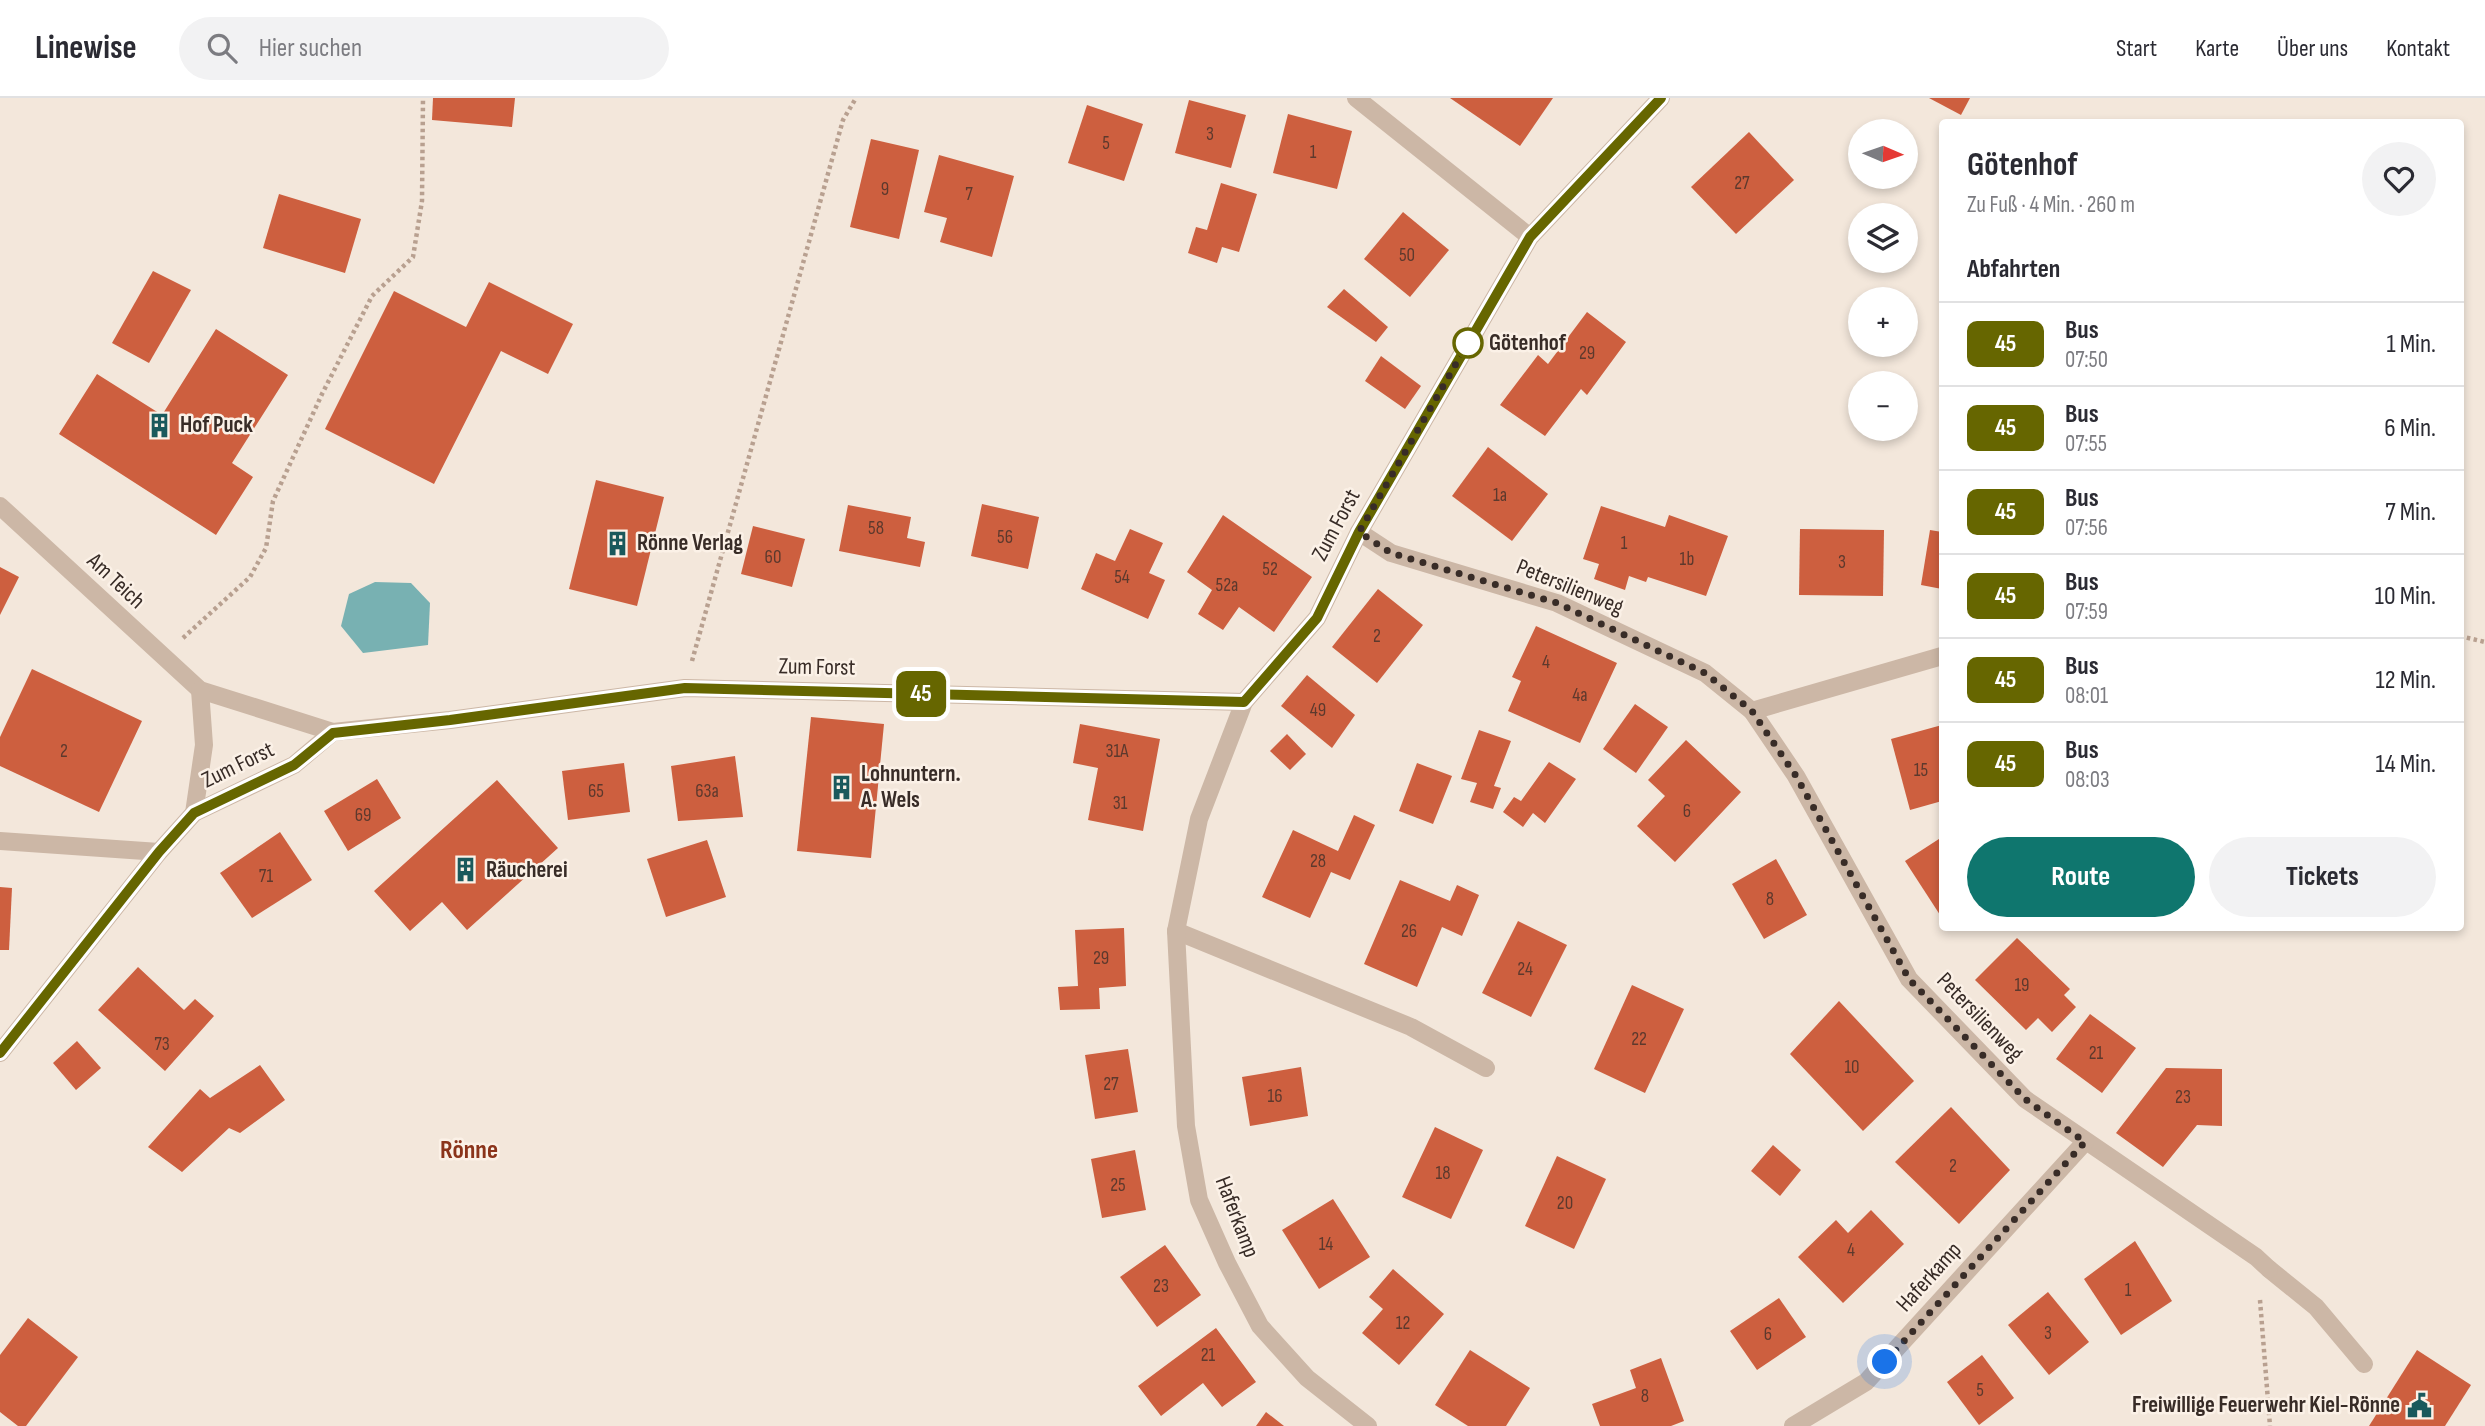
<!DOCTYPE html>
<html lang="de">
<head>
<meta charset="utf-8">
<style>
	body { margin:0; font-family:"Sofia Sans Condensed",sans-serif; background:#f2f2f3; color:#2b2b33; height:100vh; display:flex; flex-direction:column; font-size:26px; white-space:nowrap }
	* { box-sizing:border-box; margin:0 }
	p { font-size:23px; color:#7c7c81 }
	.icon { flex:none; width:38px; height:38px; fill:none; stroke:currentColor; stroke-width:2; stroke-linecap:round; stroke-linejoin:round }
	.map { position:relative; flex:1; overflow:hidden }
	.panel { position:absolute; left:1939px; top:21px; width:525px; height:812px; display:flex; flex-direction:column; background:#fff; border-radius:7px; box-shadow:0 4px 10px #0003 }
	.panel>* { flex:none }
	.badge { padding:0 14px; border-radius:10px; font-size:24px; line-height:46px }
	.needle { width:46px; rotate:92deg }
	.fabs { position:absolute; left:1848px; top:21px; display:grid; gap:14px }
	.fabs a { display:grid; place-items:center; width:70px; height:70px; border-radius:50%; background:#fff; box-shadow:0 4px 10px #0003; font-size:35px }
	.you { position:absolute; width:35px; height:35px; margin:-18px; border:5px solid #fff; border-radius:50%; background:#1a73e8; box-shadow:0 0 0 10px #1a73e833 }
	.map>.badge { position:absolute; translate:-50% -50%; box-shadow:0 0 0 4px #fff }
	h2 { padding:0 28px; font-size:26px; line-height:63px }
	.round { display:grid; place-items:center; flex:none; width:74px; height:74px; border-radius:37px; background:#f2f2f3 }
	.headline { display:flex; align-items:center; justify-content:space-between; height:119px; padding:0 28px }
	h1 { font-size:33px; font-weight:700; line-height:52px }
	.cta { display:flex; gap:14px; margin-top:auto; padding:14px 28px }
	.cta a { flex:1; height:80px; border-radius:42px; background:#0f766e; color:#fff; font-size:28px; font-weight:700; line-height:80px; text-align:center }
	.cta a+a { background:#f2f2f3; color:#2b2b33 }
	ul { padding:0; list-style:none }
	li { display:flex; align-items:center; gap:21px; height:84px; padding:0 28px; border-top:2px solid #e1e1e2 }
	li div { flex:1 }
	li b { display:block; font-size:26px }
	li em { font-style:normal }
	li .badge { min-width:77px; font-weight:700; text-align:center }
	header { display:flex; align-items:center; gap:42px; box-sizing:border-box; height:98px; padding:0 35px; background:#fff; border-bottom:2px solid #e1e1e2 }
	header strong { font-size:33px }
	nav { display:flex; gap:38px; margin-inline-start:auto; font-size:24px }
	.search { width:490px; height:63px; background:#f2f2f3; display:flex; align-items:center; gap:18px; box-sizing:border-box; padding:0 24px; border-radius:38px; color:#7c7c81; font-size:26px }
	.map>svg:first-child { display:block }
	.water { fill:#78b1b2 }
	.building { fill:#cd5f3f }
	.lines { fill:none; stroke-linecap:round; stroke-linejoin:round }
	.path { stroke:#b8a090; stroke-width:4.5; stroke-dasharray:3.5 3.5; stroke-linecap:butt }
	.lane { stroke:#ccb7a6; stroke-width:18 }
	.street { stroke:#ccb7a6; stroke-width:18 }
	.line-casing { stroke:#fff; stroke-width:16 }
	.line { stroke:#660; stroke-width:10 }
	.walk { stroke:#382c27; stroke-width:7; stroke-dasharray:0 12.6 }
	.stop-dot { fill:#fff; stroke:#660; stroke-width:3.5 }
	.labels { text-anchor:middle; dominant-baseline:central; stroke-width:5; stroke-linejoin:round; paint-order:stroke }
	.number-label { font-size:19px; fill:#5d392d }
	.stop-label { font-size:23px; font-weight:bold; fill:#382c27; stroke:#fbf1e7; text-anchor:start }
	.poi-label { font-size:23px; font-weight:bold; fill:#382c27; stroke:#fbf1e7; text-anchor:start }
	.street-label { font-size:23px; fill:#382c27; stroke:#fbf1e7 }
	.quarter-label { font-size:26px; font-weight:bold; fill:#8b341b; stroke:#fbf1e7 }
</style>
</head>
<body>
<header>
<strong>Linewise</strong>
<div class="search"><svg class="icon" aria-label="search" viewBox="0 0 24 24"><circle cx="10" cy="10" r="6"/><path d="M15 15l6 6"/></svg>Hier suchen</div>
<nav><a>Start</a><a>Karte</a><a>Über uns</a><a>Kontakt</a></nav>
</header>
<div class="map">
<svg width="2485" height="1328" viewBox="0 0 2485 1328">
	<rect width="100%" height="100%" fill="#f3e7db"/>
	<path class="water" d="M375,484L411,485L430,505L428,547L363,555L341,528L349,496Z"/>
	<g class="building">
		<path d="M433,0H515L512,29L432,22Z"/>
		<path d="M1450,0H1553L1520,48Z"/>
		<path d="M1929,0H1970L1961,17Z"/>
		<path d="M1189,2L1246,17L1231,70L1175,55Z"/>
		<path d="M1087,7L1143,26L1124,83L1068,65Z"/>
		<path d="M1288,16L1352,33L1337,91L1273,75Z"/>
		<path d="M1749,34L1794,82L1736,136L1691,89Z"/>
		<path d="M871,41L919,52L899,141L850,129Z"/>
		<path d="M939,57L1014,78L992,159L940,144L947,120L924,114Z"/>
		<path d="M1221,85L1257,96L1239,154L1222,149L1217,165L1188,155L1196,129L1207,132Z"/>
		<path d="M279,96L361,121L345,175L263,150Z"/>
		<path d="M1403,114L1449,152L1410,199L1364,161Z"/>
		<path d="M153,173L191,192L149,265L112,245Z"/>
		<path d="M489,184L573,226L548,276L501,253L434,386L325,331L394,193L466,229Z"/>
		<path d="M1344,191L1388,229L1376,244L1327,209Z"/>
		<path d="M1587,214L1626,244L1587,297L1581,291L1545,338L1500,307L1538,257L1548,266Z"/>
		<path d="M216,231L288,277L232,365L253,379L216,437L59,336L97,276L162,317Z"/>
		<path d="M1381,258L1421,288L1405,311L1365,283Z"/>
		<path d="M1488,349L1548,396L1512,443L1452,398Z"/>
		<path d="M596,382L664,399L637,508L569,491Z"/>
		<path d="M982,406L1039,419L1028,471L971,458Z"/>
		<path d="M848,407L911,419L907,440L925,444L920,469L839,453Z"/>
		<path d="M1601,408L1665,429L1669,417L1728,438L1706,498L1648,479L1646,484L1629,478L1625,492L1594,481L1599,466L1583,461Z"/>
		<path d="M1223,417L1312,479L1274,534L1239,509L1223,532L1198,516L1212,492L1187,474Z"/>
		<path d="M753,428L805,441L792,489L741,476Z"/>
		<path d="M1130,431L1163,445L1149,475L1165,482L1148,521L1081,491L1096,455L1115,463Z"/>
		<path d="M1800,431L1884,432L1883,498L1799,497Z"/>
		<path d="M1930,432L1942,434V491L1921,487Z"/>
		<path d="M0,469L19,479L0,517Z"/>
		<path d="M1378,491L1423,527L1377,585L1332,549Z"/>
		<path d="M1536,528L1617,565L1580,645L1508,613L1521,583L1512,579Z"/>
		<path d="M32,571L142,623L99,714L0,668V639Z"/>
		<path d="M1307,577L1355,617L1332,650L1281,608Z"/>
		<path d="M1635,606L1668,629L1636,675L1603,651Z"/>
		<path d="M811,619L884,626L871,760L797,753Z"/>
		<path d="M1080,626L1160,641L1143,733L1088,722L1098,670L1073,665Z"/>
		<path d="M1942,627V703L1910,712L1891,641Z"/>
		<path d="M1479,632L1511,643L1494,688L1501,690L1493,711L1470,704L1477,685L1461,681Z"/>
		<path d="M1287,636L1306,656L1290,672L1270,653Z"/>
		<path d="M1686,642L1741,694L1675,764L1637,728L1665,698L1648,682Z"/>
		<path d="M735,658L743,719L678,723L671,668Z"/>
		<path d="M1549,664L1576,681L1545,725L1533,715L1523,729L1503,714L1514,699L1521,703Z"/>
		<path d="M624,665L630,714L568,722L562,673Z"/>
		<path d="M1417,665L1452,678L1433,726L1399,713Z"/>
		<path d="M377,681L401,720L348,753L324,713Z"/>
		<path d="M497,682L558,750L467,832L442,804L410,833L374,793Z"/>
		<path d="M1354,717L1375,727L1350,782L1331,774L1310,820L1262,799L1293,732L1338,753Z"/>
		<path d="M280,734L312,782L252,820L220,775Z"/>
		<path d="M1942,739V820L1905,763Z"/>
		<path d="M707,742L726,799L666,819L647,761Z"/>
		<path d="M1776,761L1807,817L1764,841L1732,786Z"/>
		<path d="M1400,782L1450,803L1457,787L1479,797L1462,838L1442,829L1417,889L1364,866Z"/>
		<path d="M0,789L12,790L9,852H0Z"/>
		<path d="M1518,823L1567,847L1531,919L1482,895Z"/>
		<path d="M1124,830L1126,888L1099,890L1100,911L1060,912L1058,889L1078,888L1075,832Z"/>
		<path d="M2017,840L2070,891L2064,897L2076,909L2052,934L2038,920L2026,932L1975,882Z"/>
		<path d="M138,869L184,912L195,901L214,918L165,973L98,912Z"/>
		<path d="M1632,887L1684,911L1645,995L1594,971Z"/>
		<path d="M1839,903L1914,983L1863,1033L1790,956Z"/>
		<path d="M2090,916L2136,950L2102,995L2056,961Z"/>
		<path d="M77,943L101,970L76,992L53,965Z"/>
		<path d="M1128,951L1138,1014L1095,1021L1085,957Z"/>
		<path d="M260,967L285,1002L240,1035L229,1030L182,1074L148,1049L200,991L210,1000Z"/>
		<path d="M1301,969L1308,1018L1250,1028L1242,979Z"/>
		<path d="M2166,970L2222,971V1028L2197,1027L2163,1069L2116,1035Z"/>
		<path d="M1951,1009L2010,1072L1959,1126L1895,1064Z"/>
		<path d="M1435,1029L1483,1052L1451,1121L1402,1099Z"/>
		<path d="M1773,1047L1801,1072L1780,1098L1751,1073Z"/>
		<path d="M1135,1052L1146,1112L1102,1120L1091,1061Z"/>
		<path d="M1557,1058L1606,1081L1574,1151L1525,1128Z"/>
		<path d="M1333,1101L1370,1159L1319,1191L1282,1132Z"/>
		<path d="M1871,1112L1904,1146L1843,1205L1798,1159L1836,1122L1848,1135Z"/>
		<path d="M2135,1143L2172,1203L2121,1237L2084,1181Z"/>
		<path d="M1165,1147L1201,1197L1157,1229L1120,1179Z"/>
		<path d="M1393,1171L1444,1216L1399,1267L1362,1235L1383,1211L1369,1199Z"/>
		<path d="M2048,1194L2089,1244L2049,1277L2008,1227Z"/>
		<path d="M1779,1200L1806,1239L1757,1272L1730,1233Z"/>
		<path d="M28,1220L78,1259L26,1328H18L0,1314V1257Z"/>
		<path d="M1216,1230L1256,1284L1222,1309L1203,1285L1161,1318L1138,1288Z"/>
		<path d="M1470,1252L1530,1290L1506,1328H1468L1435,1307Z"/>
		<path d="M2417,1252L2471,1287L2445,1328H2369Z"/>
		<path d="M1982,1257L2014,1300L1979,1327L1947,1284Z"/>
		<path d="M1661,1260L1684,1323L1671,1328H1600L1592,1306L1636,1290L1630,1272Z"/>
		<path d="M1266,1314L1284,1328H1256Z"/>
	</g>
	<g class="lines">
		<g class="path">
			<path d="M2460,538L2485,544"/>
			<path d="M183,540L250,479L266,450L273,403L322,296L372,198L413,159L422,103L423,0"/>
			<path d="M692,563L843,22L856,0"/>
			<path d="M2260,1202L2270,1328"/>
		</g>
		<path class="lane" d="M2269,1171L2316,1209L2364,1266"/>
		<g class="street">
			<path d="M1356,0L1530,139"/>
			<path d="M0,408L200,592L333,634"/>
			<path d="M1359,434L1391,455L1557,505L1705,575L1752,613L1796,678L1909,881L2025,1001L2256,1159L2269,1171"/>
			<path d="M1752,613L1942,558"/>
			<path d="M194,715L204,647L200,592"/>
			<path d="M0,743L159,754"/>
			<path d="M1176,833L1411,929L1486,970"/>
			<path d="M0,955L159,754L194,715L294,667L333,634L450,622L685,590L1244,604"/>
			<path d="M1368,1328L1307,1280L1260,1228L1227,1165L1199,1102L1186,1028L1176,833L1199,721L1244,604L1317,520L1359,434L1530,139L1661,0"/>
			<path d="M1793,1328L1866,1284L2085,1044"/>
		</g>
	</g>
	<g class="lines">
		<defs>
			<path id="line" d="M0,955L159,754L194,715L294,667L333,635L450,622L685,590L1244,604L1317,520L1359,434L1530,139L1661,0"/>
		</defs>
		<use href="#line" class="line-casing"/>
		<use href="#line" class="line"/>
		<path class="walk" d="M1468,245L1359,434L1391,455L1557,505L1705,575L1752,613L1796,678L1909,881L2025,1001L2085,1044L1885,1264"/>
	</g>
	<defs>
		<symbol id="building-bare" viewBox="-9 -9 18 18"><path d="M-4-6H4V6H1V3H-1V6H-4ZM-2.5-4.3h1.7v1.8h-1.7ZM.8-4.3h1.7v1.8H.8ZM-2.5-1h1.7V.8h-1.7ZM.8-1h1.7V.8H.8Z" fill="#1a595c" stroke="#fbf1e7" stroke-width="2.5" paint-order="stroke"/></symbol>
		<symbol id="civic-bare" viewBox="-9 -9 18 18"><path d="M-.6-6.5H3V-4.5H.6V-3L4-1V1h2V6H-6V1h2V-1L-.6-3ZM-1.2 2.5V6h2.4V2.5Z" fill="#1a595c" stroke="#fbf1e7" stroke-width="2.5" paint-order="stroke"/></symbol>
	</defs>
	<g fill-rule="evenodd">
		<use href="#building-bare" x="142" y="310" width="35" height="35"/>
		<use href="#building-bare" x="600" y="428" width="35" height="35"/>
		<use href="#building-bare" x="824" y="672" width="35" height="35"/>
		<use href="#building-bare" x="448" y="754" width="35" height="35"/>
		<use href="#civic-bare" x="2402" y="1290" width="35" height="35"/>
	</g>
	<circle class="stop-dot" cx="1468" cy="245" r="14"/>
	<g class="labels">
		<g class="number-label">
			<text x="1210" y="36">3</text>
			<text x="1106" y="45">5</text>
			<text x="1313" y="54">1</text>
			<text x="1742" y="85">27</text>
			<text x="885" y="91">9</text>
			<text x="969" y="96">7</text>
			<text x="1407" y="157">50</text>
			<text x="1587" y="255">29</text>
			<text x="1500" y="397">1a</text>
			<text x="876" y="430">58</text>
			<text x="1005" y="439">56</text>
			<text x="1624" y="445">1</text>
			<text x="773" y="459">60</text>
			<text x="1687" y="461">1b</text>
			<text x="1842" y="464">3</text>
			<text x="1270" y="471">52</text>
			<text x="1122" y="479">54</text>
			<text x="1227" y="487">52a</text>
			<text x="1377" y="538">2</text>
			<text x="1546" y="564">4</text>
			<text x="1580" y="597">4a</text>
			<text x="1318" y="612">49</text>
			<text x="64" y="653">2</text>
			<text x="1117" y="653">31A</text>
			<text x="1921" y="672">15</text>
			<text x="596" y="693">65</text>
			<text x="707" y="693">63a</text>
			<text x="1120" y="705">31</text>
			<text x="1687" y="713">6</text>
			<text x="363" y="717">69</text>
			<text x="1318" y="763">28</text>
			<text x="266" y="778">71</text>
			<text x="1770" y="801">8</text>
			<text x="1409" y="833">26</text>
			<text x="1101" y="860">29</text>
			<text x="1525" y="871">24</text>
			<text x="2022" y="887">19</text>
			<text x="1639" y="941">22</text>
			<text x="162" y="946">73</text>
			<text x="2096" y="955">21</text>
			<text x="1852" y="969">10</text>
			<text x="1111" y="986">27</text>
			<text x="1275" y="998">16</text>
			<text x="2183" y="999">23</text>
			<text x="1953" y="1068">2</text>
			<text x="1443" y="1075">18</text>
			<text x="1118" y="1087">25</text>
			<text x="1565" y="1105">20</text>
			<text x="1326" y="1146">14</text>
			<text x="1851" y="1152">4</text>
			<text x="1161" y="1188">23</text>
			<text x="2128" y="1192">1</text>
			<text x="1403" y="1225">12</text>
			<text x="2048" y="1235">3</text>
			<text x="1768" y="1236">6</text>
			<text x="1208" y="1257">21</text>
			<text x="1980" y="1292">5</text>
			<text x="1645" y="1298">8</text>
		</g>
		<g class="stop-label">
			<text x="1489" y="245">Götenhof</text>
		</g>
		<g class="poi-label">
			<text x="180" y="327">Hof Puck</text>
			<text x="637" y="445">Rönne Verlag</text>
			<text x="861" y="676">Lohnuntern.<tspan x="861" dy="26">A. Wels</tspan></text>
			<text x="486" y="772">Räucherei</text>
			<text x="2400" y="1307" text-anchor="end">Freiwillige Feuerwehr Kiel-Rönne</text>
		</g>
		<g class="street-label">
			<text transform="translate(1336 427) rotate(-62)">Zum Forst</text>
			<text transform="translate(116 483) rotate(43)">Am Teich</text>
			<text transform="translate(1570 489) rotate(22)">Petersilienweg</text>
			<text transform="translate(817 569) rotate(1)">Zum Forst</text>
			<text transform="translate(238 667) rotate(-26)">Zum Forst</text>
			<text transform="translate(1980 919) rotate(46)">Petersilienweg</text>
			<text transform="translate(1237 1119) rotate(69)">Haferkamp</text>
			<text transform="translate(1929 1179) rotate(-48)">Haferkamp</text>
		</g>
		<g class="quarter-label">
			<text x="469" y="1052">Rönne</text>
		</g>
	</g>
</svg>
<div class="fabs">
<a><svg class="needle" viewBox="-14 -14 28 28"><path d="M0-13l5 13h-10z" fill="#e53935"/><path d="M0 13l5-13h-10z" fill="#7c7c81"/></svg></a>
<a><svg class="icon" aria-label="layers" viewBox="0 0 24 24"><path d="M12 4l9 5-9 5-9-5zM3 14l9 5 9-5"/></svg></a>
<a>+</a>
<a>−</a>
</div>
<div class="you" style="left:1885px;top:1264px"></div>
<b class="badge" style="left:921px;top:596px;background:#660;color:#fff">45</b>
<section class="panel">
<div class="headline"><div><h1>Götenhof</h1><p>Zu Fuß · 4 Min. · 260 m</p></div><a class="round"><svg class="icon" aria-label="heart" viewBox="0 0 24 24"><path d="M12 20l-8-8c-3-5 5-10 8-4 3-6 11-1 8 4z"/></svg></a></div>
<h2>Abfahrten</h2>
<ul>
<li><span class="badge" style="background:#660;color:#fff">45</span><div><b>Bus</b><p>07:50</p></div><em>1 Min.</em></li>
<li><span class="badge" style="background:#660;color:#fff">45</span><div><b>Bus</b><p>07:55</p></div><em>6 Min.</em></li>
<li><span class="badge" style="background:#660;color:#fff">45</span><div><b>Bus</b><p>07:56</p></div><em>7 Min.</em></li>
<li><span class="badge" style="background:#660;color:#fff">45</span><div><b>Bus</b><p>07:59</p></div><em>10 Min.</em></li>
<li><span class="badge" style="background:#660;color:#fff">45</span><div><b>Bus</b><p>08:01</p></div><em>12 Min.</em></li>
<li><span class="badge" style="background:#660;color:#fff">45</span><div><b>Bus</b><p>08:03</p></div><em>14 Min.</em></li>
</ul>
<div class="cta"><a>Route</a><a>Tickets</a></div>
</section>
</div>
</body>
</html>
